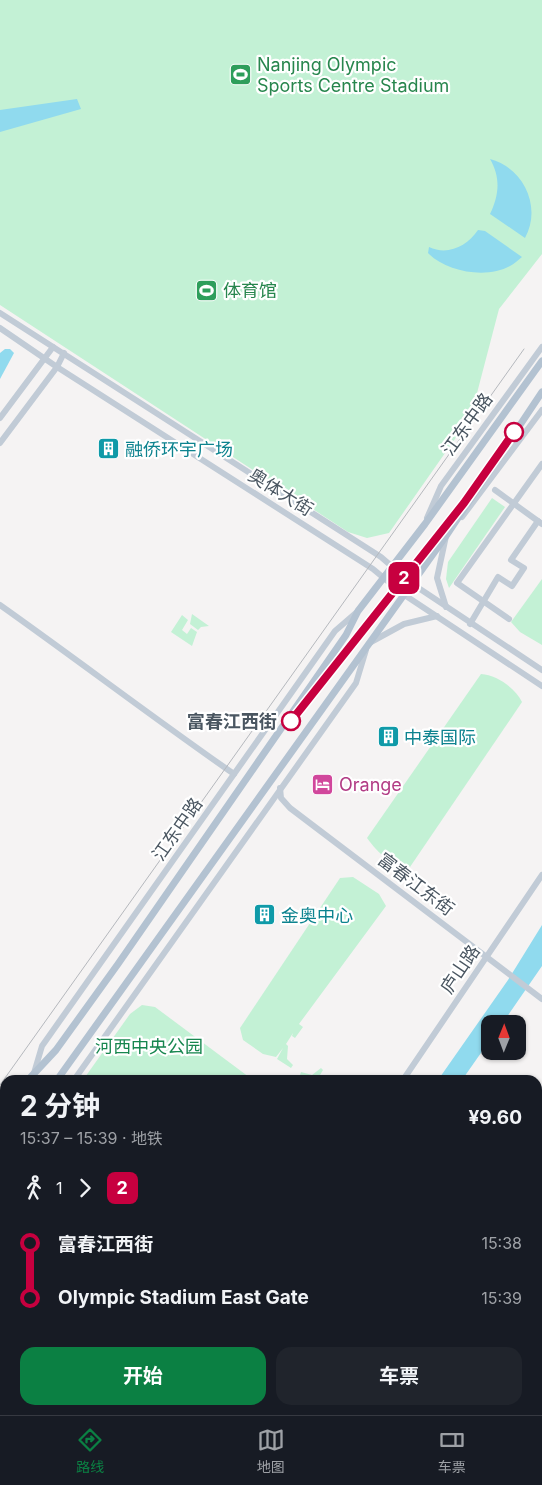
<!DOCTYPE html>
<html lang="zh">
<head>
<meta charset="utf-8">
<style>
	body { margin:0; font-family:Inter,"Noto Sans SC",sans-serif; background:#20242c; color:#f1f3f6; height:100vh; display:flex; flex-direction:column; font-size:19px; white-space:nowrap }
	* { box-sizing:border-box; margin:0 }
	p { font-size:16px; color:#9ea1a6 }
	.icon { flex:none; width:28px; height:28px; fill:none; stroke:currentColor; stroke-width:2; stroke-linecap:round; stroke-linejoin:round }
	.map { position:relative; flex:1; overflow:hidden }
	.sheet { position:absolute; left:0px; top:1075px; width:542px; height:340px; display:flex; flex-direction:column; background:#171b24; border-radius:15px 15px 0 0; box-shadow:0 1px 4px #0004 }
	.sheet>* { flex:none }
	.badge { padding:0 10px; border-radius:8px; font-size:18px; line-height:32px }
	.needle { width:32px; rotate:1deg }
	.controls { position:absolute; left:481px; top:1015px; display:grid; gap:10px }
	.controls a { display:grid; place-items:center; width:45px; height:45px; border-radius:10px; background:#171b24; box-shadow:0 1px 4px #0004; font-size:25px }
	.map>.badge { position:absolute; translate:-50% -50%; box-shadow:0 0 0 2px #fff }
	.legs { display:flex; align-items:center; gap:8px; height:55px; padding:0 20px; font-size:16px }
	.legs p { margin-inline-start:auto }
	.head { display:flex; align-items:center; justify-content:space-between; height:85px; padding:0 20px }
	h1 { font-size:28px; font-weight:700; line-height:38px }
	.cta { display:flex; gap:10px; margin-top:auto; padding:10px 20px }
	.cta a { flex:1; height:58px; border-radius:15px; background:#0b8043; color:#fff; font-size:20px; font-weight:700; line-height:58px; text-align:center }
	.cta a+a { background:#20242c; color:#f1f3f6 }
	ul { padding:0 20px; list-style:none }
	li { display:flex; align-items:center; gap:18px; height:55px; font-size:19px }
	li i { display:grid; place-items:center; width:8px; height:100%; margin:0 6px; background:currentColor }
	li i::after { content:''; width:12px; height:12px; margin:-6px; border:4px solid; border-radius:50%; background:#171b24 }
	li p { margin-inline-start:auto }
	li:first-child i { background:linear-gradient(#0000 50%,currentColor 0) }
	li:last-child i { background:linear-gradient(currentColor 50%,#0000 0) }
	.tab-bar { display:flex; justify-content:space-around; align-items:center; height:70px; border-top:1px solid #363941; background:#171b24; font-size:14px; color:#9ea1a6 }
	.tab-bar a { display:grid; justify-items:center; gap:2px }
	.tab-bar .selected { color:#0b8043 }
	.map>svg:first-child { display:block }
	.green { fill:#c3f1d5 }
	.water { fill:#90daee }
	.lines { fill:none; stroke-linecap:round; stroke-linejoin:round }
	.secondary { stroke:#c1cbd6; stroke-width:6 }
	.primary { stroke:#b3c2d1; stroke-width:7 }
	.tram { stroke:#b5b8bd; stroke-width:1 }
	.line-1-casing { stroke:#fff; stroke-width:11 }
	.line-1 { stroke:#c7003f; stroke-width:8 }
	.stop-1-dot { fill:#fff; stroke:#c7003f; stroke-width:2.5 }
	.labels { text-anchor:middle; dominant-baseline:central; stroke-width:4.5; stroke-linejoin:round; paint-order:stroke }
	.leisure-label { font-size:18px; fill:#27864d; stroke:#fff; text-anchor:start }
	.street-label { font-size:18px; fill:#4a5661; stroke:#fff }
	.culture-label { font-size:18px; fill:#0d838f; stroke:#fff; text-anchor:start }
	.stop-label { font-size:18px; font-weight:bold; fill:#4a5661; stroke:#fff; text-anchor:end }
	.hotel-label { font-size:18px; fill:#b23c85; stroke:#fff; text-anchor:start }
	.park-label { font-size:18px; fill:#17864f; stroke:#fff }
</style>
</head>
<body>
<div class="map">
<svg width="542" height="1415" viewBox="0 0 542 1415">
	<rect width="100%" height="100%" fill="#f5f3f3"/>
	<g class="green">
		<path d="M0,0H542V254L499,309L471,416L389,533L367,538L348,532L0,305Z"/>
		<path d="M492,498L505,507L449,588L446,579L448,562Z"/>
		<path d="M542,579V645L520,632L511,622Z"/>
		<path d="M192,614L209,626L201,627L198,630L190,624Z"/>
		<path d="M182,615L188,620L182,630L187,634L191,628L197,632L192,646L171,632Z"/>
		<path d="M481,674C497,675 515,688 522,702L410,867C391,866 378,853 367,838Z"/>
		<path d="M353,877L379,894L386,906L299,1024L303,1027L295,1038L292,1036L293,1033L286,1044L288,1046L287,1059L293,1065L291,1068L277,1059L283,1048L276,1057L263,1054L243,1040L240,1028L340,878Z"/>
		<path d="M142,1005L155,1007L253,1080H83L130,1014Z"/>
		<path d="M321,1068L323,1070L317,1080H307L300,1075L301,1072L312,1075Z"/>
		<path d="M5,1381V1410H13L0,1411V1385Z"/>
		<path d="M363,1410H428L424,1415H370Z"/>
		<path d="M460,1410H498L504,1415H455Z"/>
	</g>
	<g class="water">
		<path d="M77,99L81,109L0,132V110Z"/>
		<path d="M490,159C524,168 542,207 525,238L490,214C499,195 501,178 490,159Z"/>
		<path d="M478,230L485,231L522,257C518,260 514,264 510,266C487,279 446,272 428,253L429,247C448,256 467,246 478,230Z"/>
		<path d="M5,349H10L14,353L0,379V353Z"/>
		<path d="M542,925V966L502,1024H490V1040L462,1080H438L508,980Z"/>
		<path d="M205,1410H228L225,1415H201Z"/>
	</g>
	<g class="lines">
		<g class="secondary">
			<path d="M0,313L381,557L411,583L542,670"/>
			<path d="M0,328L57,367L373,569L403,594L542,686"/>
			<path d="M0,418L53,347"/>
			<path d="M0,443L57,367L64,353"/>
			<path d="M495,490L542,524"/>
			<path d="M462,517L542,410"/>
			<path d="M427,518L441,486L542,347"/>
			<path d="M446,536L437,578L446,607"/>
			<path d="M0,605C79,661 155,719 234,774"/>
			<path d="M509,619L457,583L542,464"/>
			<path d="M470,624L498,577L512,586L524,568L511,560L538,521"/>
			<path d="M371,642L404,624L437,616"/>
			<path d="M280,788L281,798L290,808L542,999"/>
			<path d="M34,1073L42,1046L335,631L357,612"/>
			<path d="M74,1080L356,683L366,650"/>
			<path d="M403,1080L542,875"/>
			<path d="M538,1292L542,1286"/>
			<path d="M169,1415L173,1410"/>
			<path d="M448,1415L451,1410"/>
		</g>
		<g class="primary">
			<path d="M28,1080L56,1050L118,964L346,635L358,611L425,524L542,361"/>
			<path d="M57,1080L446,536L542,392"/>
			<path d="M0,1104L5,1100"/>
			<path d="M0,1117L5,1110"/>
			<path d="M0,1163L5,1156"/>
			<path d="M0,1188L5,1192"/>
			<path d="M0,1207L5,1206"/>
			<path d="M275,1410L281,1415"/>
			<path d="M310,1410L317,1415"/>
		</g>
		<path class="tram" d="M0,1085L524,349"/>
	</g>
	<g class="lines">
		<defs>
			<path id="line-1" d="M291,721L464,503L514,432"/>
		</defs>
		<use href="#line-1" class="line-1-casing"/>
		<use href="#line-1" class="line-1"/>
	</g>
	<defs>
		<symbol id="stadium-square" viewBox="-11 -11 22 22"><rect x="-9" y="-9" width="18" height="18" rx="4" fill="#2e9e5b" stroke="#fff"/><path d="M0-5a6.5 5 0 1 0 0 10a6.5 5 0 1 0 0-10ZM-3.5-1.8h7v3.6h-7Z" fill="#fff"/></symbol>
		<symbol id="building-square" viewBox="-11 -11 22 22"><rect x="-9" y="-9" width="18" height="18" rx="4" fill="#0f9aa8" stroke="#fff"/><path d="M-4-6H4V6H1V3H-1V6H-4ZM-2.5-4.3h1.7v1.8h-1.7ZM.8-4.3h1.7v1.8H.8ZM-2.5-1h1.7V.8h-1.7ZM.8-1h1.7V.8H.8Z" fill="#fff"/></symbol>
		<symbol id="hotel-square" viewBox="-11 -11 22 22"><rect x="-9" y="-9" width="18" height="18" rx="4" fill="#d1479c" stroke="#fff"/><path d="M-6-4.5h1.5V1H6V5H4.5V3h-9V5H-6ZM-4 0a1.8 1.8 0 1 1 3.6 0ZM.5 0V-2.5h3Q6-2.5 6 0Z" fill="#fff"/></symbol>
	</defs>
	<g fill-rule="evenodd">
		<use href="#stadium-square" x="228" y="62" width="25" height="25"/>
		<use href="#stadium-square" x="194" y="278" width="25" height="25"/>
		<use href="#building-square" x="96" y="436" width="25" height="25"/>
		<use href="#building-square" x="376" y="724" width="25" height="25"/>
		<use href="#hotel-square" x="310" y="772" width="25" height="25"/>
		<use href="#building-square" x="252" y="902" width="25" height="25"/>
	</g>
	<g class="stop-1-dot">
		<circle cx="514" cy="432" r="9"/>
		<circle cx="291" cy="721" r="9"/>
	</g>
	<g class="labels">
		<g class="leisure-label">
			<text x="257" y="64">Nanjing Olympic<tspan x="257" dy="21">Sports Centre Stadium</tspan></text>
			<text x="223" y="290">体育馆</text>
		</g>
		<g class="street-label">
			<text transform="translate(467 424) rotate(-54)">江东中路</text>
			<text transform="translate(281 492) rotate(32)">奥体大街</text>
			<text transform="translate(177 829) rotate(-55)">江东中路</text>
			<text transform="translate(416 884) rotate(37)">富春江东街</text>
			<text transform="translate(460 969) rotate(-56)">庐山路</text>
		</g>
		<g class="culture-label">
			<text x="125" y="449">融侨环宇广场</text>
			<text x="404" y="737">中泰国际</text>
			<text x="281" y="915">金奥中心</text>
		</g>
		<g class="stop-label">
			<text x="277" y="721">富春江西街</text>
		</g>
		<g class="hotel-label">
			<text x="339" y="784">Orange</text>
		</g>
		<g class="park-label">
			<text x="149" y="1046">河西中央公园</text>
		</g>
	</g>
</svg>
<div class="controls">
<a><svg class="needle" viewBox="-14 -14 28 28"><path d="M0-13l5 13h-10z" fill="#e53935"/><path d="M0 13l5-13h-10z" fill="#9ea1a6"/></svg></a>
</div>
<b class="badge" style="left:404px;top:578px;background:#c7003f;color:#fff">2</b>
<section class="sheet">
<div class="head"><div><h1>2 分钟</h1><p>15:37 – 15:39 · 地铁</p></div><b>¥9.60</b></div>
<div class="legs"><svg class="icon" aria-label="walk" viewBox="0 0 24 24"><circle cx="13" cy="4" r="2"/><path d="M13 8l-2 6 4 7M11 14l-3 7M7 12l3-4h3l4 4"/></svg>1<svg class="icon" aria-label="forward" viewBox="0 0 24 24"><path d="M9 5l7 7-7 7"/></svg><b class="badge" style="background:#c7003f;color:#fff">2</b></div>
<ul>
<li><i style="color:#c7003f"></i><b>富春江西街</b><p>15:38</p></li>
<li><i style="color:#c7003f"></i><b>Olympic Stadium East Gate</b><p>15:39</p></li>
</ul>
<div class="cta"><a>开始</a><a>车票</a></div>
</section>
</div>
<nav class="tab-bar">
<a class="selected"><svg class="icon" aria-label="directions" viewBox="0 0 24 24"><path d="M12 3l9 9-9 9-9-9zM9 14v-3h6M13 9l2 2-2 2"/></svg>路线</a>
<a><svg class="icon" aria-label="map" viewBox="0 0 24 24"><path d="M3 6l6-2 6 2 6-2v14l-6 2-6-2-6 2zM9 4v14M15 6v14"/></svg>地图</a>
<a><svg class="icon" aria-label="tickets" viewBox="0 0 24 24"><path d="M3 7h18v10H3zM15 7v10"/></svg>车票</a>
</nav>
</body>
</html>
